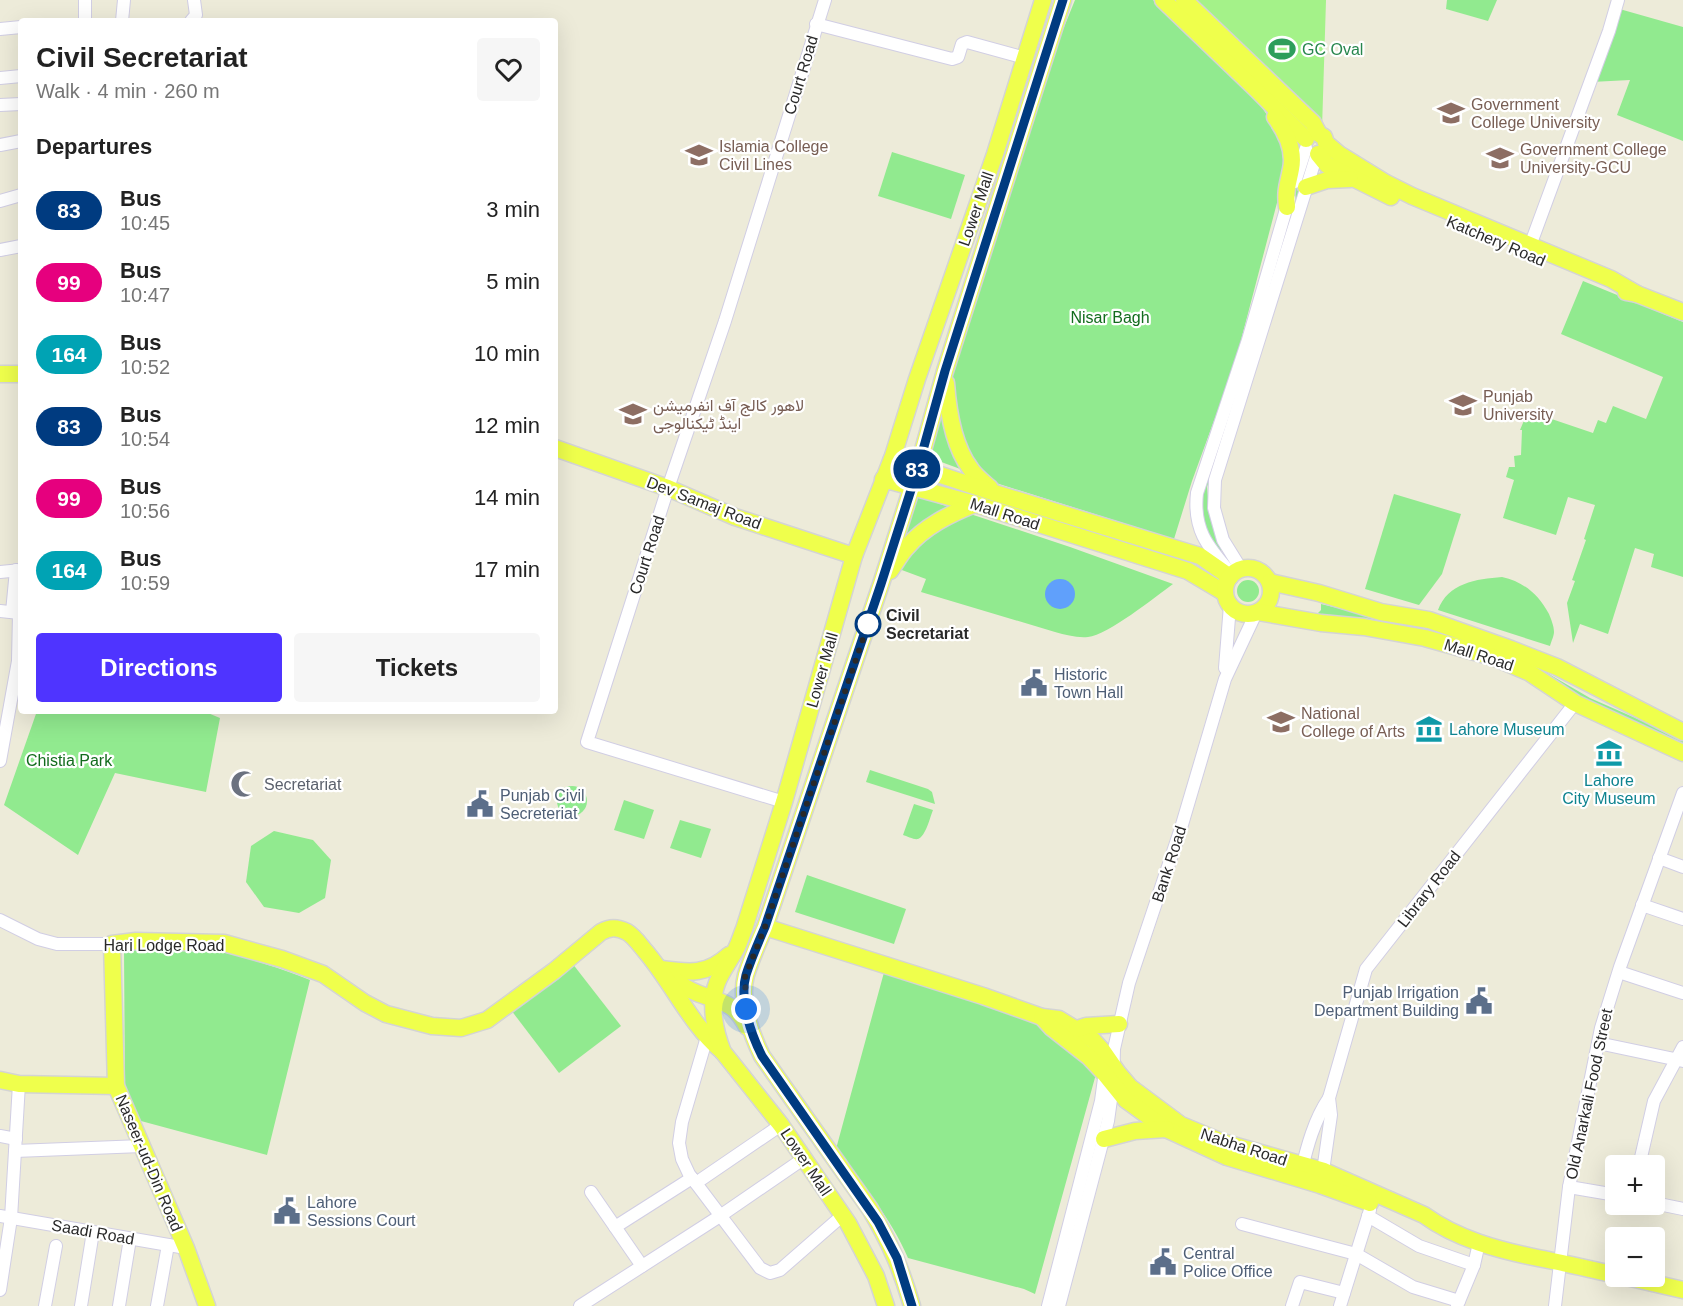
<!DOCTYPE html>
<html lang="en">
<head>
<meta charset="utf-8">
<style>
	body { margin:0; font-family:Arial,Vazirmatn,sans-serif; background:#f6f6f6; color:#222; height:100vh; display:flex; flex-direction:column; font-size:22px; white-space:nowrap }
	* { box-sizing:border-box; margin:0 }
	p { font-size:20px; color:#767676 }
	.icon { flex:none; width:33px; height:33px; fill:none; stroke:currentColor; stroke-width:2; stroke-linecap:round; stroke-linejoin:round }
	.map { position:relative; flex:1; overflow:hidden }
	.drawer { position:absolute; left:18px; top:18px; width:540px; height:696px; display:flex; flex-direction:column; background:#fff; border-radius:6px; box-shadow:0 6px 24px #0002 }
	.drawer>* { flex:none }
	.badge { padding:0 12px; border-radius:20px; font-size:21px; line-height:39px }
	.tools { position:absolute; left:1605px; top:1155px; display:grid; gap:12px }
	.tools a { display:grid; place-items:center; width:60px; height:60px; border-radius:6px; background:#fff; box-shadow:0 6px 24px #0002; font-size:30px }
	.you { position:absolute; width:30px; height:30px; margin:-15px; border:4px solid #fff; border-radius:50%; background:#1a73e8; box-shadow:0 0 0 9px #1a73e833 }
	.map>.badge { position:absolute; translate:-50% -50%; box-shadow:0 0 0 3px #fff }
	h2 { padding:0 18px; font-size:22px; line-height:54px }
	.round { display:grid; place-items:center; flex:none; width:63px; height:63px; border-radius:6px; background:#f6f6f6 }
	.headline { display:flex; align-items:center; justify-content:space-between; height:102px; padding:0 18px }
	h1 { font-size:28px; font-weight:800; line-height:45px }
	.button { display:flex; gap:12px; margin-top:auto; padding:12px 18px }
	.button a { flex:1; height:69px; border-radius:6px; background:#4f34ff; color:#fff; font-size:24px; font-weight:800; line-height:69px; text-align:center }
	.button a+a { background:#f6f6f6; color:#222 }
	ul { padding:0; list-style:none }
	li { display:flex; align-items:center; gap:18px; height:72px; padding:0 18px }
	li div { flex:1 }
	li b { display:block; font-size:22px }
	li em { font-style:normal }
	li .badge { min-width:66px; font-weight:700; text-align:center }
	.map>svg:first-child { display:block }
	.green { fill:#91ea8f }
	.pitch { fill:#a4f289 }
	.water { fill:#60a0fb }
	.lines { fill:none; stroke-linecap:round; stroke-linejoin:round }
	.minor-casing { stroke:#d1cee4; stroke-width:14 }
	.major-casing { stroke:#d4d4d4; stroke-width:19 }
	.minor { stroke:#fff; stroke-width:12 }
	.major { stroke:#efff4c; stroke-width:16 }
	.line-casing { stroke:#fff; stroke-width:14 }
	.line { stroke:#003b80; stroke-width:9 }
	.walk { stroke:#292929; stroke-width:6; stroke-dasharray:0 10.8 }
	.stop-dot { fill:#fff; stroke:#003b80; stroke-width:3 }
	.labels { text-anchor:middle; dominant-baseline:central; stroke-width:4.5; stroke-linejoin:round; paint-order:stroke }
	.leisure-label { font-size:16px; fill:#27864d; stroke:#fff; text-anchor:start }
	.street-label { font-size:16px; fill:#292929; stroke:#fff }
	.education-label { font-size:16px; fill:#785e54; stroke:#fff; text-anchor:start }
	.park-label { font-size:16px; fill:#126c1d; stroke:#fff }
	.stop-label { font-size:16px; font-weight:bold; fill:#292929; stroke:#fff; text-anchor:start }
	.service-label { font-size:16px; fill:#4e5e75; stroke:#fff; text-anchor:start }
	.culture-label { font-size:16px; fill:#0d838f; stroke:#fff; text-anchor:start }
	.worship-label { font-size:16px; fill:#5b616d; stroke:#fff; text-anchor:start }
</style>
</head>
<body>
<div class="map">
<svg width="1683" height="1306" viewBox="0 0 1683 1306">
	<rect width="100%" height="100%" fill="#edebd9"/>
	<g class="green">
		<path d="M1075,0H1153L1252,94L1288,144L1289,157L1235,363L1192,481L1174,539L996,483L984,474L967,453L949,384L1062,32Z"/>
		<path d="M1447,0H1497L1488,21L1446,9Z"/>
		<path d="M1616,8L1683,27V141L1617,115L1630,80L1591,82Z"/>
		<path d="M892,152L965,175L951,219L878,196Z"/>
		<path d="M1303,161L1308,162L1207,487L1210,517L1222,549L1220,552C1206,539 1201,515 1199,497Z"/>
		<path d="M1583,281L1683,322V577L1651,567L1654,554L1635,548L1608,634L1580,624L1573,643L1567,603L1575,581L1572,580L1586,540L1584,539L1595,505L1568,497L1556,535L1503,518L1514,480L1506,477L1509,467H1515L1514,456L1521,455L1522,430H1520L1528,411L1593,433L1598,420L1606,423L1613,406L1646,419L1663,377L1561,334Z"/>
		<path d="M940,396L963,470L925,456Z"/>
		<path d="M1394,494L1461,514L1442,574L1419,605L1365,589Z"/>
		<path d="M919,497L1070,547L1173,584C1155,597 1108,635 1088,637C1077,638 1066,635 1055,632L921,592L926,579L891,566L911,507Z"/>
		<path d="M1502,577C1524,582 1538,594 1549,614C1551,619 1554,626 1554,632C1554,636 1551,642 1550,646L1438,610C1448,583 1476,579 1502,577Z"/>
		<circle cx="1248" cy="591" r="11"/>
		<path d="M1321,604L1457,637L1513,656L1547,673L1590,698L1683,739V745L1582,698L1545,676L1317,614L1321,610Z"/>
		<path d="M37,711H203L220,718L206,792L115,773L78,855L4,805Z"/>
		<path d="M870,770L928,789L932,792L935,804L866,782Z"/>
		<circle cx="572" cy="801" r="15"/>
		<path d="M624,800L654,810L644,839L614,830Z"/>
		<path d="M914,804L933,810C930,817 926,836 918,839C914,840 907,836 903,835Z"/>
		<path d="M680,820L711,829L701,858L670,848Z"/>
		<path d="M274,831L313,840L331,860L325,898L299,913L264,907L246,882L251,846Z"/>
		<path d="M807,875L906,909L894,944L795,912Z"/>
		<path d="M124,949C149,949 178,946 203,949C236,953 279,968 310,980L267,1155L141,1121L125,1093Z"/>
		<path d="M572,963L621,1026L559,1073L511,1010Z"/>
		<path d="M886,965L1037,1023L1069,1050L1096,1074L1035,1294L1024,1289L908,1258C891,1218 862,1184 836,1149Z"/>
	</g>
	<path class="pitch" d="M1191,0H1326L1322,128Z"/>
	<circle class="water" cx="1060" cy="594" r="15"/>
	<g class="lines">
		<defs>
			<g id="minor">
				<path d="M85,0V21"/>
				<path d="M122,21L124,0"/>
				<path d="M191,21L196,15L194,0"/>
				<path d="M816,24L952,59L958,57L962,44L967,42L1025,58"/>
				<path d="M0,29L21,27"/>
				<path d="M0,78L21,76"/>
				<path d="M0,105L21,104"/>
				<path d="M0,145L21,141"/>
				<path d="M1295,182L1306,148"/>
				<path d="M0,201L21,195"/>
				<path d="M0,250L21,246"/>
				<path d="M1527,254L1609,31L1618,0"/>
				<path d="M1241,569L1223,540L1214,508L1215,480L1317,154"/>
				<path d="M1229,571C1207,546 1193,529 1197,493L1248,340L1289,199"/>
				<path d="M0,572L21,570"/>
				<path d="M0,611L19,613L18,661L0,761"/>
				<path d="M12,612L16,570"/>
				<path d="M1225,668L1230,605"/>
				<path d="M784,802L587,742L668,488L725,321L825,0"/>
				<path d="M1659,858L1683,867"/>
				<path d="M1642,905L1683,919"/>
				<path d="M0,920L38,939L57,944H112"/>
				<path d="M1619,972L1683,993"/>
				<path d="M707,1037L682,1122L679,1143L682,1159L689,1174L760,1268L770,1273L780,1270L843,1215"/>
				<path d="M1598,1043L1683,1061"/>
				<path d="M0,1136L16,1139"/>
				<path d="M15,1151L142,1146"/>
				<path d="M1639,1166L1654,1101L1683,1047"/>
				<path d="M1301,1172C1307,1147 1314,1120 1329,1098"/>
				<path d="M1322,1178L1331,1115L1329,1098L1366,969L1575,703"/>
				<path d="M696,1183L781,1125"/>
				<path d="M1569,1187L1616,1195"/>
				<path d="M591,1192L642,1266"/>
				<path d="M1654,1203L1683,1209"/>
				<path d="M0,1216L186,1248"/>
				<path d="M1368,1216L1419,1246L1474,1265"/>
				<path d="M1242,1224L1356,1254L1413,1287L1459,1301"/>
				<path d="M615,1227L692,1178"/>
				<path d="M0,1290L11,1218L19,1084"/>
				<path d="M45,1306L56,1246"/>
				<path d="M81,1306L93,1232"/>
				<path d="M119,1306L130,1239"/>
				<path d="M157,1306L168,1245"/>
				<path d="M580,1306L720,1216L803,1159"/>
				<path d="M1048,1306L1101,1101L1105,1071"/>
				<path d="M1059,1306L1108,1121L1113,1085L1114,1049L1129,983L1181,828L1225,679L1256,613"/>
				<path d="M1292,1306L1300,1282L1344,1293"/>
				<path d="M1340,1306L1370,1210"/>
				<path d="M1457,1306L1474,1265L1479,1243"/>
				<path d="M1555,1306L1569,1187L1601,1028L1620,967L1683,793"/>
			</g>
			<g id="major">
				<path d="M1163,0L1256,89L1306,139"/>
				<path d="M1184,0L1313,123L1319,134L1324,137L1326,143L1339,154L1386,183L1412,196L1611,279L1637,294"/>
				<path d="M1275,117C1286,132 1295,150 1291,169C1288,185 1285,190 1287,207"/>
				<path d="M1318,154L1327,165L1391,197"/>
				<path d="M1306,187L1327,180L1350,179"/>
				<path d="M1626,292L1637,294L1683,312"/>
				<path d="M0,374H21"/>
				<path d="M946,383C948,411 953,445 970,468C975,476 983,482 990,488"/>
				<path d="M555,448L668,488L735,517L854,556"/>
				<path d="M892,459L995,493L1200,556L1230,577"/>
				<path d="M883,479L975,504L1188,571L1225,593"/>
				<circle cx="1248" cy="591" r="23"/>
				<path d="M890,571C896,563 900,554 907,547C925,526 950,514 975,504"/>
				<path d="M1270,582L1319,593L1381,612L1429,620L1511,649L1557,667L1683,732"/>
				<path d="M1258,612L1321,623L1364,627L1425,638L1493,657L1530,673L1575,703L1683,753"/>
				<path d="M765,927L983,996L1042,1017L1059,1019L1093,1040L1102,1050L1118,1073L1130,1087L1181,1125L1222,1142L1324,1171L1424,1215C1457,1239 1498,1250 1538,1258C1564,1263 1590,1269 1616,1275"/>
				<path d="M661,969C690,973 707,975 729,955"/>
				<path d="M668,975C677,982 686,989 697,993C720,1002 735,1002 747,1027"/>
				<path d="M1042,1017L1052,1028L1089,1057L1105,1074L1126,1100L1166,1129L1227,1157L1320,1185L1370,1203"/>
				<path d="M1077,1029L1086,1026L1119,1024"/>
				<path d="M0,1080L19,1084L116,1086"/>
				<path d="M1104,1139L1135,1131L1166,1129"/>
				<path d="M1622,1276L1683,1290"/>
				<path d="M207,1306L186,1248L116,1086L112,944L136,941L224,943L282,959L323,974L365,1003L386,1014L432,1026L461,1028L487,1020L554,971L601,932C610,927 617,927 627,932C634,936 640,945 646,952C673,984 690,1024 722,1051"/>
				<path d="M886,1306L876,1276L848,1223L781,1125L723,1052C715,1032 709,1004 717,983C721,972 729,962 735,951C739,944 741,936 744,929L784,802L854,556L893,456L917,379L995,154L1043,0"/>
				<path d="M912,1306C901,1268 890,1243 870,1209L762,1056C751,1034 739,1000 746,975C751,959 758,943 765,927L881,584L918,468L945,371L1063,0"/>
			</g>
		</defs>
		<use href="#minor" class="minor-casing"/>
		<use href="#major" class="major-casing"/>
		<use href="#minor" class="minor"/>
		<use href="#major" class="major"/>
	</g>
	<g class="lines">
		<defs>
			<path id="line" d="M912,1306L897,1258L878,1222L762,1056C751,1034 739,1000 746,975C751,959 758,943 765,927L881,584L918,468L945,371L1063,0"/>
		</defs>
		<use href="#line" class="line-casing"/>
		<use href="#line" class="line"/>
		<path class="walk" d="M746,1009L745,977L765,927L868,624"/>
	</g>
	<defs>
		<symbol id="stadium-bare" viewBox="-9 -9 18 18"><path d="M0-5a6.5 5 0 1 0 0 10a6.5 5 0 1 0 0-10ZM-3.5-1.8h7v3.6h-7Z" fill="#2e9e5b" stroke="#fff" stroke-width="2.5" paint-order="stroke"/></symbol>
		<symbol id="university-bare" viewBox="-9 -9 18 18"><path d="M0-5L7-2L0 1L-7-2ZM-4 1L0 2.5L4 1V4Q0 6-4 4Z" fill="#8d6e63" stroke="#fff" stroke-width="2.5" paint-order="stroke"/></symbol>
		<symbol id="civic-bare" viewBox="-9 -9 18 18"><path d="M-.6-6.5H3V-4.5H.6V-3L4-1V1h2V6H-6V1h2V-1L-.6-3ZM-1.2 2.5V6h2.4V2.5Z" fill="#5c6f8a" stroke="#fff" stroke-width="2.5" paint-order="stroke"/></symbol>
		<symbol id="museum-bare" viewBox="-9 -9 18 18"><path d="M0-6L6-3V-2H-6V-3ZM-5-1h2V3h-2ZM-1-1h2V3h-2ZM3-1h2V3H3ZM-6 4H6V6H-6Z" fill="#0f9aa8" stroke="#fff" stroke-width="2.5" paint-order="stroke"/></symbol>
		<symbol id="mosque-bare" viewBox="-9 -9 18 18"><path d="M3.5-4.9A6 6 0 1 0 3.5 4.9A5 5 0 1 1 3.5-4.9Z" fill="#6b7280" stroke="#fff" stroke-width="2.5" paint-order="stroke"/></symbol>
	</defs>
	<g fill-rule="evenodd">
		<use href="#stadium-bare" x="1263" y="30" width="38" height="38"/>
		<use href="#university-bare" x="1432" y="94" width="38" height="38"/>
		<use href="#university-bare" x="680" y="136" width="38" height="38"/>
		<use href="#university-bare" x="1481" y="139" width="38" height="38"/>
		<use href="#university-bare" x="1444" y="386" width="38" height="38"/>
		<use href="#university-bare" x="614" y="395" width="38" height="38"/>
		<use href="#civic-bare" x="1015" y="664" width="38" height="38"/>
		<use href="#university-bare" x="1262" y="703" width="38" height="38"/>
		<use href="#museum-bare" x="1410" y="710" width="38" height="38"/>
		<use href="#museum-bare" x="1590" y="734" width="38" height="38"/>
		<use href="#mosque-bare" x="225" y="765" width="38" height="38"/>
		<use href="#civic-bare" x="461" y="785" width="38" height="38"/>
		<use href="#civic-bare" x="1460" y="982" width="38" height="38"/>
		<use href="#civic-bare" x="268" y="1192" width="38" height="38"/>
		<use href="#civic-bare" x="1144" y="1243" width="38" height="38"/>
	</g>
	<circle class="stop-dot" cx="868" cy="624" r="12"/>
	<g class="labels">
		<g class="leisure-label">
			<text x="1302" y="49">GC Oval</text>
		</g>
		<g class="street-label">
			<text transform="translate(801 75) rotate(-73)">Court Road</text>
			<text transform="translate(976 209) rotate(-71)">Lower Mall</text>
			<text transform="translate(1496 241) rotate(23)">Katchery Road</text>
			<text transform="translate(704 503) rotate(21)">Dev Samaj Road</text>
			<text transform="translate(1005 514) rotate(18)">Mall Road</text>
			<text transform="translate(647 555) rotate(-72)">Court Road</text>
			<text transform="translate(1479 655) rotate(18)">Mall Road</text>
			<text transform="translate(822 670) rotate(-74)">Lower Mall</text>
			<text transform="translate(1169 864) rotate(-72)">Bank Road</text>
			<text transform="translate(1429 889) rotate(-52)">Library Road</text>
			<text x="164" y="945">Hari Lodge Road</text>
			<text transform="translate(1589 1094) rotate(-78)">Old Anarkali Food Street</text>
			<text transform="translate(1244 1147) rotate(18)">Nabha Road</text>
			<text transform="translate(806 1162) rotate(56)">Lower Mall</text>
			<text transform="translate(149 1163) rotate(67)">Naseer-ud-Din Road</text>
			<text transform="translate(93 1232) rotate(10)">Saadi Road</text>
		</g>
		<g class="education-label">
			<text x="1471" y="104">Government<tspan x="1471" dy="18">College University</tspan></text>
			<text x="719" y="146">Islamia College<tspan x="719" dy="18">Civil Lines</tspan></text>
			<text x="1520" y="149">Government College<tspan x="1520" dy="18">University-GCU</tspan></text>
			<text x="1483" y="396">Punjab<tspan x="1483" dy="18">University</tspan></text>
			<text x="653" y="405">لاھور کالج آف انفرمیشن<tspan x="653" dy="18">اینڈ ٹیکنالوجی</tspan></text>
			<text x="1301" y="713">National<tspan x="1301" dy="18">College of Arts</tspan></text>
		</g>
		<g class="park-label">
			<text x="1110" y="317">Nisar Bagh</text>
			<text x="69" y="760">Chistia Park</text>
		</g>
		<g class="stop-label">
			<text x="886" y="615">Civil<tspan x="886" dy="18">Secretariat</tspan></text>
		</g>
		<g class="service-label">
			<text x="1054" y="674">Historic<tspan x="1054" dy="18">Town Hall</tspan></text>
			<text x="500" y="795">Punjab Civil<tspan x="500" dy="18">Secreteriat</tspan></text>
			<text x="1459" y="992" text-anchor="end">Punjab Irrigation<tspan x="1459" dy="18">Department Building</tspan></text>
			<text x="307" y="1202">Lahore<tspan x="307" dy="18">Sessions Court</tspan></text>
			<text x="1183" y="1253">Central<tspan x="1183" dy="18">Police Office</tspan></text>
		</g>
		<g class="culture-label">
			<text x="1449" y="729">Lahore Museum</text>
			<text x="1609" y="780" text-anchor="middle">Lahore<tspan x="1609" dy="18">City Museum</tspan></text>
		</g>
		<g class="worship-label">
			<text x="264" y="784">Secretariat</text>
		</g>
	</g>
</svg>
<div class="tools">
<a>+</a>
<a>−</a>
</div>
<div class="you" style="left:746px;top:1009px"></div>
<b class="badge" style="left:917px;top:469px;background:#003b80;color:#fff">83</b>
<section class="drawer">
<div class="headline"><div><h1>Civil Secretariat</h1><p>Walk · 4 min · 260 m</p></div><a class="round"><svg class="icon" aria-label="heart" viewBox="0 0 24 24"><path d="M12 20l-8-8c-3-5 5-10 8-4 3-6 11-1 8 4z"/></svg></a></div>
<h2>Departures</h2>
<ul>
<li><span class="badge" style="background:#003b80;color:#fff">83</span><div><b>Bus</b><p>10:45</p></div><em>3 min</em></li>
<li><span class="badge" style="background:#e6007e;color:#fff">99</span><div><b>Bus</b><p>10:47</p></div><em>5 min</em></li>
<li><span class="badge" style="background:#00a3b4;color:#fff">164</span><div><b>Bus</b><p>10:52</p></div><em>10 min</em></li>
<li><span class="badge" style="background:#003b80;color:#fff">83</span><div><b>Bus</b><p>10:54</p></div><em>12 min</em></li>
<li><span class="badge" style="background:#e6007e;color:#fff">99</span><div><b>Bus</b><p>10:56</p></div><em>14 min</em></li>
<li><span class="badge" style="background:#00a3b4;color:#fff">164</span><div><b>Bus</b><p>10:59</p></div><em>17 min</em></li>
</ul>
<div class="button"><a>Directions</a><a>Tickets</a></div>
</section>
</div>
</body>
</html>
